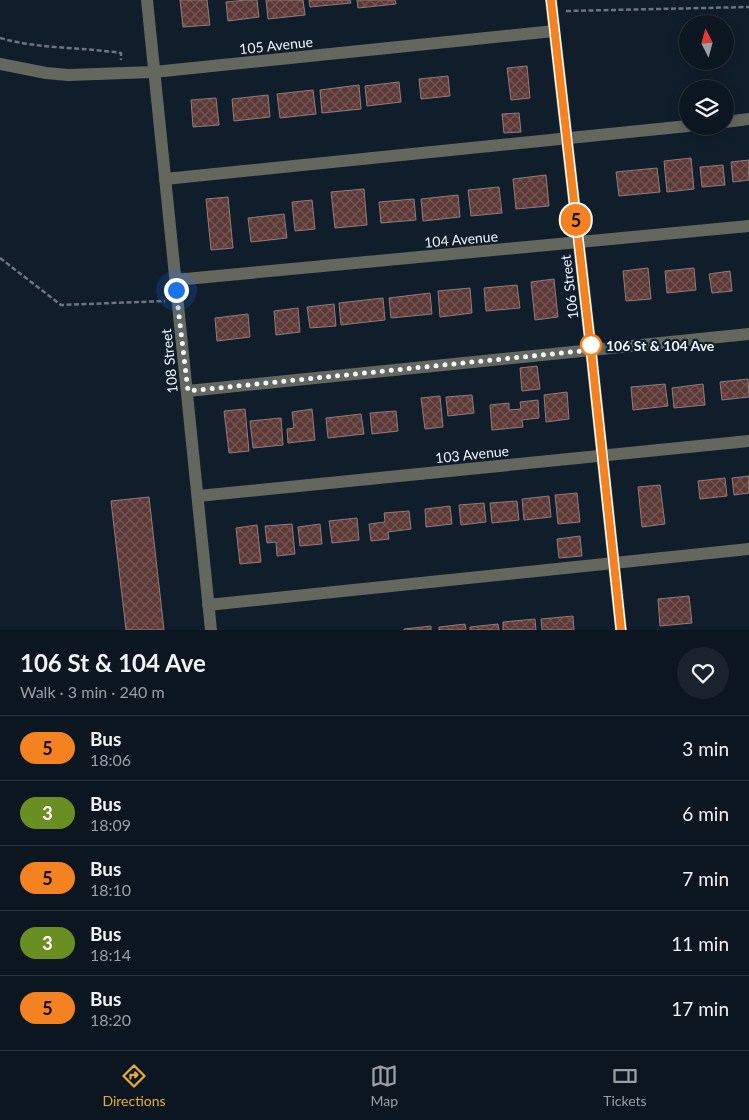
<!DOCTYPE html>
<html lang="en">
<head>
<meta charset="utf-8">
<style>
	body { margin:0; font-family:Lato,sans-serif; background:#1a232d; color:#f1f3f6; height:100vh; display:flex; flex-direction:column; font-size:19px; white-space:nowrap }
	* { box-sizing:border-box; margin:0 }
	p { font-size:16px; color:#9a9fa5 }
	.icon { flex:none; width:28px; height:28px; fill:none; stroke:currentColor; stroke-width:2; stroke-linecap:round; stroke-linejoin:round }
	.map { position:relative; height:630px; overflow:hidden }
	.sheet { display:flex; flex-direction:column; background:#0c1620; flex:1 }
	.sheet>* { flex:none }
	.badge { padding:0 10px; border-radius:16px; font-size:18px; line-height:32px }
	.needle { width:32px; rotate:354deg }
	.fabs { position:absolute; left:679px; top:15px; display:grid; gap:10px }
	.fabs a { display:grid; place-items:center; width:55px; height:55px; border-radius:50%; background:#0c1620; box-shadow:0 2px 12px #0003,0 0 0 1px #2c353e; font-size:25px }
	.you { position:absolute; width:25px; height:25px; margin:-12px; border:4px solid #fff; border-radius:50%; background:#1a73e8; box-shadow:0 0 0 8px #1a73e833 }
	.map>.badge { position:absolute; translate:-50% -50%; box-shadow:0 0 0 2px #fff }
	.round { display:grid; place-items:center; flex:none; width:52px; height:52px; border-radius:26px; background:#1a232d }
	.overview { display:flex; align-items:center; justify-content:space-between; height:85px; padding:0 20px }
	h1 { font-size:24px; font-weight:700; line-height:38px }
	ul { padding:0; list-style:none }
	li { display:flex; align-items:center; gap:15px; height:65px; padding:0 20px; border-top:1px solid #2c353e }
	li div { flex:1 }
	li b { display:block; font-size:19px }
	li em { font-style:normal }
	li .badge { min-width:55px; font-weight:700; text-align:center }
	.tab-bar { display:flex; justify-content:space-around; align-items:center; height:70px; border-top:1px solid #2c353e; background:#0c1620; font-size:14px; color:#9a9fa5 }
	.tab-bar a { display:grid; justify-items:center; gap:2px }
	.tab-bar .active { color:#e8ab37 }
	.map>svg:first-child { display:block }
	.building { fill:url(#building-cross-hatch); stroke:#947b78 }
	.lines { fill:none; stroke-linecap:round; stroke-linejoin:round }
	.path { stroke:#6a7581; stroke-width:2.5; stroke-dasharray:5 2.5; stroke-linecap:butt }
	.minor { stroke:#63675e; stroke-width:12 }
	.line-casing { stroke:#fff; stroke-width:11 }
	.line { stroke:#f58220; stroke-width:8 }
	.walk { stroke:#eff6fe; stroke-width:5; stroke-dasharray:0 9 }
	.stop-dot { fill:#fff; stroke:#f58220; stroke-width:2.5 }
	.labels { text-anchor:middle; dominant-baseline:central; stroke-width:4.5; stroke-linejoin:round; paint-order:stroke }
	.street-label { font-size:14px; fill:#eff6fe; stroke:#101d2b }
	.stop-label { font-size:14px; font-weight:bold; fill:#eff6fe; stroke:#101d2b; text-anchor:start }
</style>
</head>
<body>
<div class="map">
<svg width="749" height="630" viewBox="0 0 749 630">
	<defs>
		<pattern id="building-cross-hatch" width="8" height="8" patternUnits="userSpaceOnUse" patternTransform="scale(1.25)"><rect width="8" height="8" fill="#5c3936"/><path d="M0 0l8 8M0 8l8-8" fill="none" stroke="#745654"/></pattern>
	</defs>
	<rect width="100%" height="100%" fill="#101d2b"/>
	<g class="building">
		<path d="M180,0H207L210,25L183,27Z"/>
		<path d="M246,0H257L259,17L228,21L226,2Z"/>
		<path d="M266,0H303L305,15L268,19Z"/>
		<path d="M309,0H350L351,3L310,7Z"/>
		<path d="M357,0H395L396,4L358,8Z"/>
		<path d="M527,66L530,98L511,100L507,68Z"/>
		<path d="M448,76L450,96L421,99L419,79Z"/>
		<path d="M399,82L401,102L367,106L365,86Z"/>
		<path d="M359,85L361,109L322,113L320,90Z"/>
		<path d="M313,90L316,114L280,118L277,94Z"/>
		<path d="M268,95L270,117L234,121L232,99Z"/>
		<path d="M216,98L219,125L193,127L191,100Z"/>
		<path d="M519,113L521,132L504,133L502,114Z"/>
		<path d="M691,158L694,189L667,192L664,161Z"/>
		<path d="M749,160V180L733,182L731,162Z"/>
		<path d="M723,165L725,185L702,187L700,167Z"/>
		<path d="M657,168L660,192L619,196L616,172Z"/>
		<path d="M546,175L549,206L516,209L513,179Z"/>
		<path d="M499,187L502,213L471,216L468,190Z"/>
		<path d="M364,189L367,225L335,228L331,192Z"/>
		<path d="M458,195L460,217L423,221L421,199Z"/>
		<path d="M228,197L233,248L211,250L206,199Z"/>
		<path d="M414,199L416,220L381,223L379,202Z"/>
		<path d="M312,200L315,229L295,231L292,202Z"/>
		<path d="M284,214L287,238L251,242L248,218Z"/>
		<path d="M648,268L651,299L626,301L623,271Z"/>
		<path d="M694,268L696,290L667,293L665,271Z"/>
		<path d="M730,271L732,291L712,293L709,274Z"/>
		<path d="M554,279L558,317L535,320L531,282Z"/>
		<path d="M517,285L520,308L486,311L484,288Z"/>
		<path d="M470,288L472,313L440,317L438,291Z"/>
		<path d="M430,293L432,314L391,318L389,298Z"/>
		<path d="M383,298L385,320L341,325L339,303Z"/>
		<path d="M334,304L336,326L310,328L307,307Z"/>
		<path d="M298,308L300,332L276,335L274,311Z"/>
		<path d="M248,314L250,337L217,341L215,318Z"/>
		<path d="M537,366L540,389L522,391L520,368Z"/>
		<path d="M748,379L749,397L722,400L720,382Z"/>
		<path d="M665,384L668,406L633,410L631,387Z"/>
		<path d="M703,384L705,405L674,408L672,388Z"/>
		<path d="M567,392L569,419L546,422L544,395Z"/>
		<path d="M472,395L474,413L448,416L446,397Z"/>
		<path d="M440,396L443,427L425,429L421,398Z"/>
		<path d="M538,400L539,418L522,420L523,427L492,430L490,405L509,403V410L521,409L520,402Z"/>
		<path d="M245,409L249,451L229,453L224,411Z"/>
		<path d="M312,409L315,440L288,443L287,429L294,428L292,412Z"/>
		<path d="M396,411L398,431L372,434L370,413Z"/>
		<path d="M361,414L364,434L328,438L326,418Z"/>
		<path d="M281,418L283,445L253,448L250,421Z"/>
		<path d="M749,476V493L734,495L732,478Z"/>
		<path d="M725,478L727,496L700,499L698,481Z"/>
		<path d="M660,485L665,524L642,527L638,487Z"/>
		<path d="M577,493L580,522L558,524L555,495Z"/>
		<path d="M549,496L551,517L524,520L522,499Z"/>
		<path d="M149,497L164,630H126L111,501Z"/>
		<path d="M517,501L519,520L492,523L490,503Z"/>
		<path d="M484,503L486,522L461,525L459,505Z"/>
		<path d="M450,506L452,524L426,527L425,509Z"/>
		<path d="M409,511L411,529L388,532L389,539L371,541L369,524L385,522L384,513Z"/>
		<path d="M357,518L359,540L332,543L329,521Z"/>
		<path d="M292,524L295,554L277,556L276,542L267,543L265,526Z"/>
		<path d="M320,524L322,544L300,546L298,527Z"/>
		<path d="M257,525L261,562L240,564L236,528Z"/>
		<path d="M580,536L582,556L559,558L557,539Z"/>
		<path d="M689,596L692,623L660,626L658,599Z"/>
		<path d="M573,616L574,630H542L541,619Z"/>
		<path d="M535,619L536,630H503V622Z"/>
		<path d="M465,624L466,630H439V627Z"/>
		<path d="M498,624L499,630H470V627Z"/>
		<path d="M431,626V630H404V629Z"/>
	</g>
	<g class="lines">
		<g class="path">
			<path d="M566,11L749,7"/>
			<path d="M0,38C38,49 81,47 121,53V60"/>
			<path d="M0,258L61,305L165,301"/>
		</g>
		<g class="minor">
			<path d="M147,0L211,630"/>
			<path d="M551,0L591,350L621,630"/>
			<path d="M0,64L46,73L68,75L154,72L554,31"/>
			<path d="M725,122L749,119"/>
			<path d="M165,179L688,126"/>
			<path d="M175,280L749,226"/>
			<path d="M188,391L749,334"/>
			<path d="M198,496L749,441"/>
			<path d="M208,605L749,549"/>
		</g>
	</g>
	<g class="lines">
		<defs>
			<path id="line" d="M551,0L591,350L621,630"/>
		</defs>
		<use href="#line" class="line-casing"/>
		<use href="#line" class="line"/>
		<path class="walk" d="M176,290L188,391L591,350V345"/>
	</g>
	<circle class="stop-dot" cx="591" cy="345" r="10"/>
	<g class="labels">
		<g class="street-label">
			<text transform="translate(276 45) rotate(-6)">105 Avenue</text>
			<text transform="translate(461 239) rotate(-5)">104 Avenue</text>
			<text transform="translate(569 287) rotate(-97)">106 Street</text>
			<text transform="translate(169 361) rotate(-96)">108 Street</text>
			<text transform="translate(472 454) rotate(-6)">103 Avenue</text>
		</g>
		<g class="stop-label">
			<text x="606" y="345">106 St &amp; 104 Ave</text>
		</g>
	</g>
</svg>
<div class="fabs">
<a><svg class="needle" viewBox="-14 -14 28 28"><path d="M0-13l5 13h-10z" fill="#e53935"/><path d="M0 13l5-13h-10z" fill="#9a9fa5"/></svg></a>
<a><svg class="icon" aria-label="layers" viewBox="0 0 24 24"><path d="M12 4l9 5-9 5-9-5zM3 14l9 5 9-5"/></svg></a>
</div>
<div class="you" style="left:176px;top:290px"></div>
<b class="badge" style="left:576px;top:220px;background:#f58220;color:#111">5</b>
</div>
<section class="sheet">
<div class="overview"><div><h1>106 St &amp; 104 Ave</h1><p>Walk · 3 min · 240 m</p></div><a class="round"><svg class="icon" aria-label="heart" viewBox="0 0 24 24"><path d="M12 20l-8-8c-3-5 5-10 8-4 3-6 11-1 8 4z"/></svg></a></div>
<ul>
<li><span class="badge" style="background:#f58220;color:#111">5</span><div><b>Bus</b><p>18:06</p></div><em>3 min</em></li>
<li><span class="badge" style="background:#6b8e23;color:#fff">3</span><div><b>Bus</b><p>18:09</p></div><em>6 min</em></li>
<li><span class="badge" style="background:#f58220;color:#111">5</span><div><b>Bus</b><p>18:10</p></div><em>7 min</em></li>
<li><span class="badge" style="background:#6b8e23;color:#fff">3</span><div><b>Bus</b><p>18:14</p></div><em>11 min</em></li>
<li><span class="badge" style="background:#f58220;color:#111">5</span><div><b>Bus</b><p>18:20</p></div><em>17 min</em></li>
</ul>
</section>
<nav class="tab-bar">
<a class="active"><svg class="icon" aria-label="directions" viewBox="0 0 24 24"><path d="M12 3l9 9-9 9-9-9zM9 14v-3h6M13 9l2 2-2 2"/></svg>Directions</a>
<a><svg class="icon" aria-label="map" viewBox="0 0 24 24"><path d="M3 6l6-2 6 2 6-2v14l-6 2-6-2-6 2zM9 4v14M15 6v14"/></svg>Map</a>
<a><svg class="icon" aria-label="tickets" viewBox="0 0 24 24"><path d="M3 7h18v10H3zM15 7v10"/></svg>Tickets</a>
</nav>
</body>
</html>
